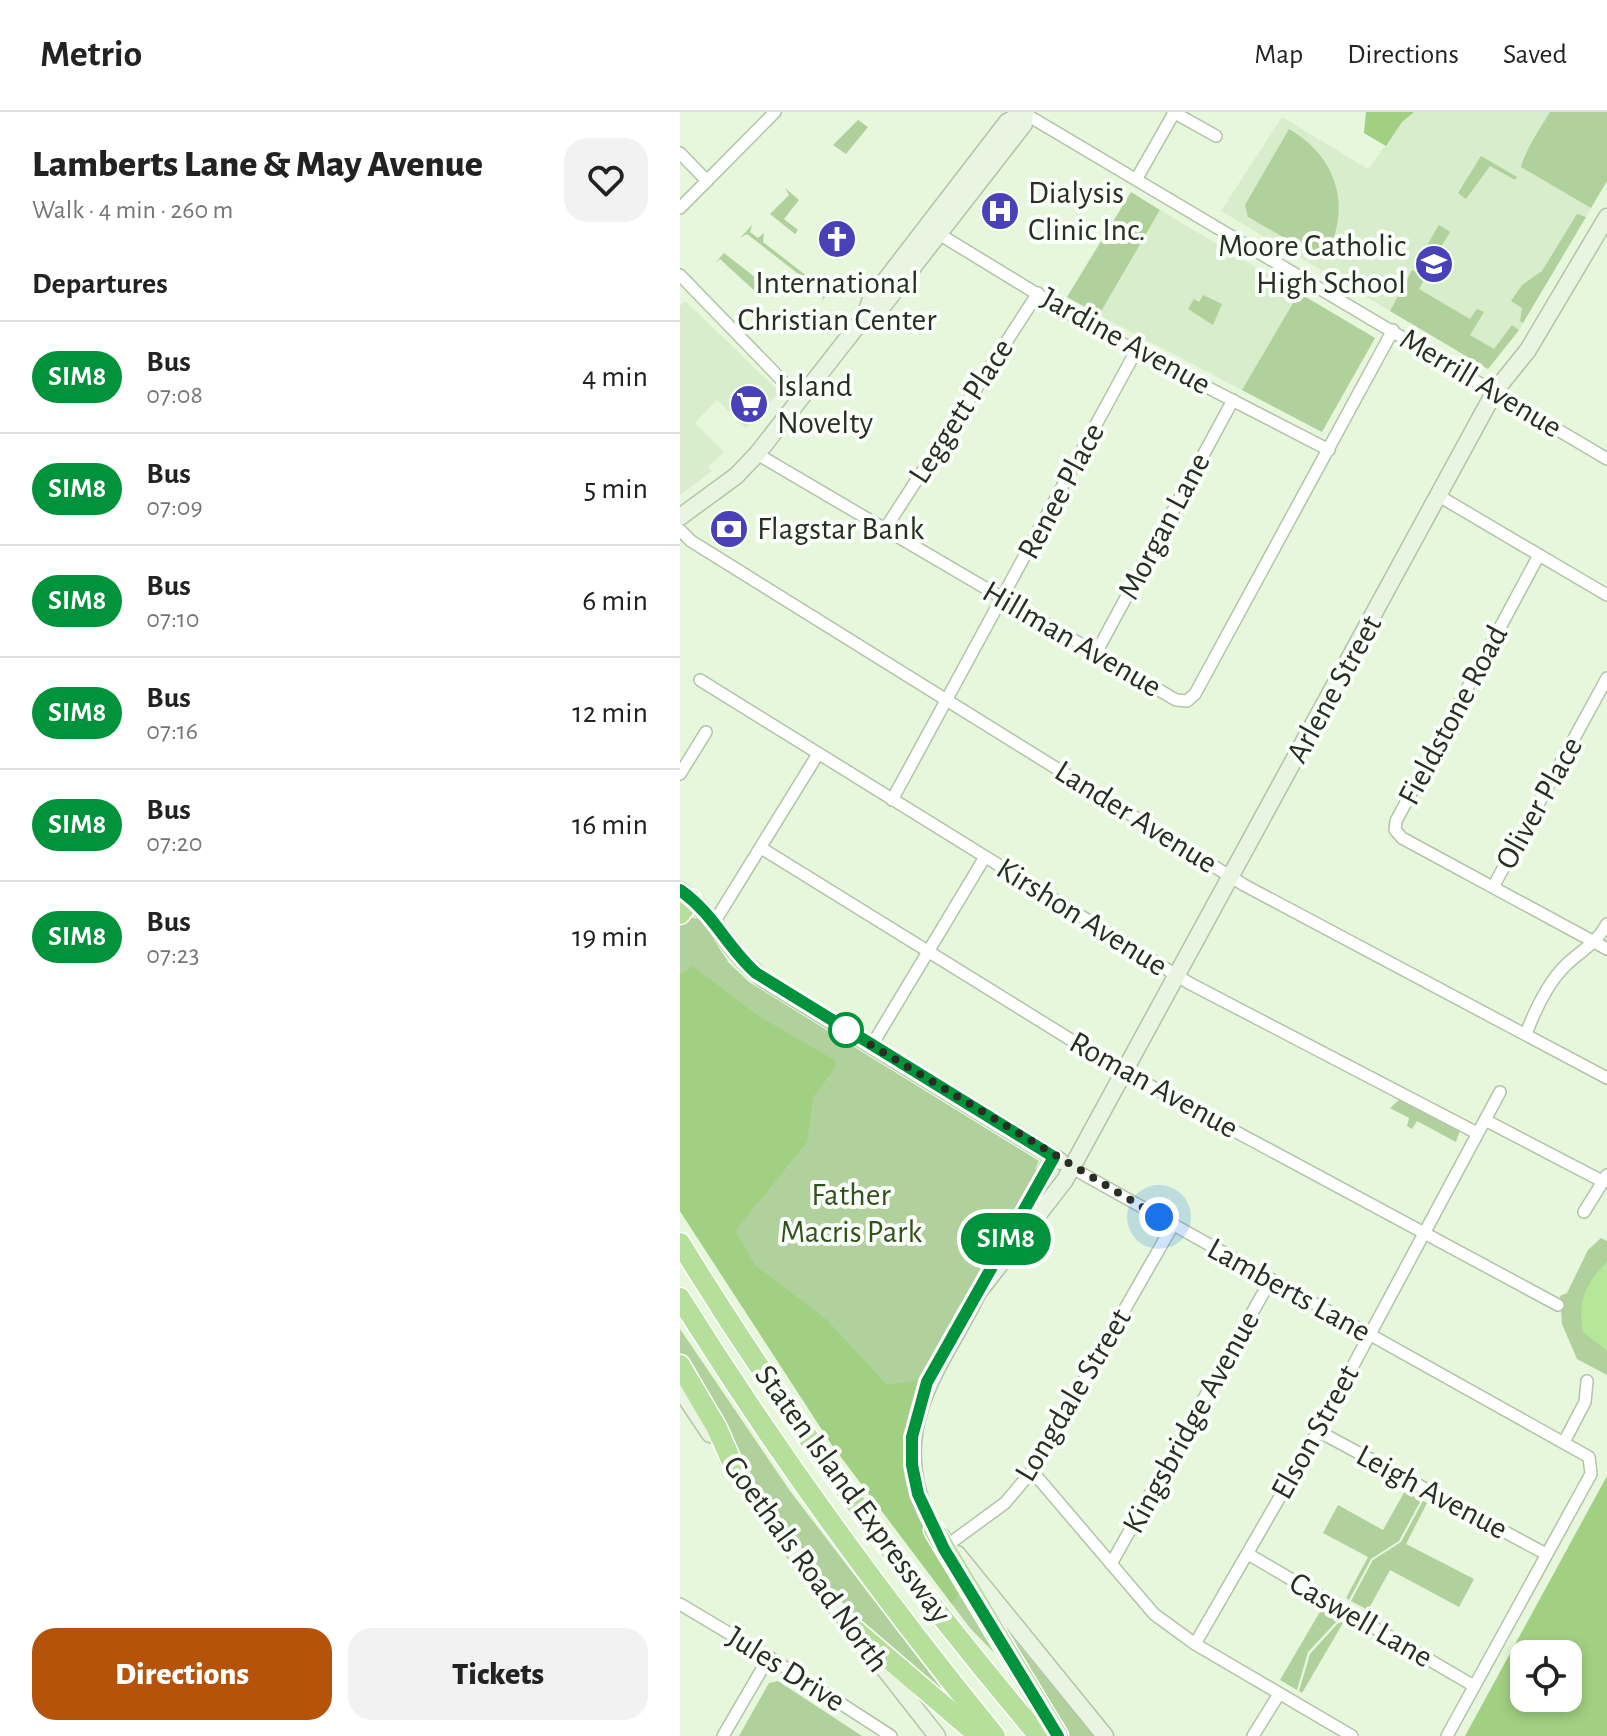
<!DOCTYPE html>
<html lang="en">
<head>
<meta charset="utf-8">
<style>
	body { margin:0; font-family:"Alegreya Sans",sans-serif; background:#f2f2f2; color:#222; height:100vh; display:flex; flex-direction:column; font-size:30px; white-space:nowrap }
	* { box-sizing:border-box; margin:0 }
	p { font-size:26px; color:#767676 }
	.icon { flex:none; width:44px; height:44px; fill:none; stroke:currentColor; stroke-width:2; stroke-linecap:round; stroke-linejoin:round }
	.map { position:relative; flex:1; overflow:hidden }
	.side { display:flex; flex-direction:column; background:#fff; width:680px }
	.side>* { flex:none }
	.badge { padding:0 16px; border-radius:26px; font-size:28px; line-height:52px }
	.tools { position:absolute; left:830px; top:1528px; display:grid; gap:16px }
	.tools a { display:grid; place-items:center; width:72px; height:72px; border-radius:16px; background:#fff; box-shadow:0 4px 12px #0003; font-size:40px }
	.you { position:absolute; width:40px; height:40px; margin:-20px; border:6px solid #fff; border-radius:50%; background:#1a73e8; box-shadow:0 0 0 12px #1a73e833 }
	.map>.badge { position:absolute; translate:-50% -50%; box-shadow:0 0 0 4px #fff }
	h2 { padding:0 32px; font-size:30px; line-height:72px }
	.round { display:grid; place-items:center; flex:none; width:84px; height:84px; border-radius:24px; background:#f2f2f2 }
	.overview { display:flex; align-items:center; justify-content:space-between; height:136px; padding:0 32px }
	h1 { font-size:38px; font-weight:800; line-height:60px }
	.primary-button { display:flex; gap:16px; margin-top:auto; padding:16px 32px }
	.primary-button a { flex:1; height:92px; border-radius:24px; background:#b45309; color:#fff; font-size:32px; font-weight:800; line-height:92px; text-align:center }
	.primary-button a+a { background:#f2f2f2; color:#222 }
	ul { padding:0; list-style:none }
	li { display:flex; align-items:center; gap:24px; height:112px; padding:0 32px; border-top:2px solid #e0e0e0 }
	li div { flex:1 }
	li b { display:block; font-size:30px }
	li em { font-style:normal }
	li .badge { min-width:88px; font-weight:700; text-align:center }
	header { display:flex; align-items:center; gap:48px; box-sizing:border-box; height:112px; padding:0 40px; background:#fff; border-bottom:2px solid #e0e0e0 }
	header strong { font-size:38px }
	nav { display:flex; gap:44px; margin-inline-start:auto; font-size:28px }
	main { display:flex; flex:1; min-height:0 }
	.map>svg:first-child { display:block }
	.built { fill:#d8edcb }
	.green { fill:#b0d19b }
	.forest { fill:#a1d082; fill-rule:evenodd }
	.water { fill:#b6e697 }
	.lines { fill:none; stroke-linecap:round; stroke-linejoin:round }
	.street-casing { stroke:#b3c3a9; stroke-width:14 }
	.secondary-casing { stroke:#b3c3a9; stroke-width:19 }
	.highway-casing { stroke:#fff; stroke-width:23 }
	.street { stroke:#fff; stroke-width:11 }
	.secondary { stroke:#e9f5e1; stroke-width:16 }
	.highway { stroke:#b5df9a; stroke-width:20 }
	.line-casing { stroke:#fff; stroke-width:18 }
	.line { stroke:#00933c; stroke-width:12 }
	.walk { stroke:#282e24; stroke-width:8; stroke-dasharray:0 14.4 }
	.stop-dot { fill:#fff; stroke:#00933c; stroke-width:4 }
	.labels { text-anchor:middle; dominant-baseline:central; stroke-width:8; stroke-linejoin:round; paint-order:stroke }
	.poi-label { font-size:32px; fill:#282e24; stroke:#fbfff9; text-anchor:start }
	.street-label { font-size:32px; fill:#282e24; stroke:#fbfff9 }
	.park-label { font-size:32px; fill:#33511c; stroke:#fbfff9 }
</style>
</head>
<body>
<header>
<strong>Metrio</strong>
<nav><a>Map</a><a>Directions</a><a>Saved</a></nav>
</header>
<main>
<section class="side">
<div class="overview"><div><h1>Lamberts Lane &amp; May Avenue</h1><p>Walk · 4 min · 260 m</p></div><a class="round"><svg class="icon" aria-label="heart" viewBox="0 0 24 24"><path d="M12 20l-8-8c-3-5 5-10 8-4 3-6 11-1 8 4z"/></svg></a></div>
<h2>Departures</h2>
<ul>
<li><span class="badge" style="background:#00933c;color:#fff">SIM8</span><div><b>Bus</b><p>07:08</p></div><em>4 min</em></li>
<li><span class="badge" style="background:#00933c;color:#fff">SIM8</span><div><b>Bus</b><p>07:09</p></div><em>5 min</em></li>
<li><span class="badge" style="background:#00933c;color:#fff">SIM8</span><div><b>Bus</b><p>07:10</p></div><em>6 min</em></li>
<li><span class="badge" style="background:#00933c;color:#fff">SIM8</span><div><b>Bus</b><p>07:16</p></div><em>12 min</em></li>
<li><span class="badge" style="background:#00933c;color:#fff">SIM8</span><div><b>Bus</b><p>07:20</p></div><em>16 min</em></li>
<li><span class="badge" style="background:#00933c;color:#fff">SIM8</span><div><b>Bus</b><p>07:23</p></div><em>19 min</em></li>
</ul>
<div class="primary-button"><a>Directions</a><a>Tickets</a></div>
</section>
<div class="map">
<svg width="927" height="1624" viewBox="0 0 927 1624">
	<rect width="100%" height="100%" fill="#e6f7db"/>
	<g class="built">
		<path d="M734,0H927V69L839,218L808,257L541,99L602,5L688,57L722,10Z"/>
		<path d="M480,98L695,226L642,320L419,203Z"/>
		<path d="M5,189L100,280L66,316L37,288L15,311L44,340L28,355L32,359L0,383V194Z"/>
	</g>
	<g class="green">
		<path d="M870,0H927V69L911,96L841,55C846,37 859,18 870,0Z"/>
		<path d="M178,8L188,15L166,42L153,33Z"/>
		<path d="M609,17C659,46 673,99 643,148L568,105L565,93Z"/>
		<path d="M801,44L837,65L835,68L810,54L786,87L778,81Z"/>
		<path d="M105,76L119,88L104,107L118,118L115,122L90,102L109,83Z"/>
		<path d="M451,80L480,98L419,203L387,185Z"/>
		<path d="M897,102L906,105L843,211L840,209L842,196L831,189L842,173L862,159Z"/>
		<path d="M72,113L70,120L78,126L84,121L83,130L146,179L153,174L142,189L144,182L67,122L60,126Z"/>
		<path d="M759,113L770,120L744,163L734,156Z"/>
		<path d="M44,141L85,173L78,182L40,147L35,151Z"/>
		<path d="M732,158L745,166L739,177L790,207L797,197L804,200L790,223L814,237L832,213L839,218L808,257L710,199Z"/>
		<path d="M619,181L695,226L642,320L562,278Z"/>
		<path d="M523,183L542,192L533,213L508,197L514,187L519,190Z"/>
		<path d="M7,804L21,808L49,851L69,870L359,1049L355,1057L362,1058L243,1262L225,1309L221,1337L223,1364L235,1401L323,1550L290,1516L152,1333L0,1099V810Z"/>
		<path d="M720,987L780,1018L776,1030L737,1009L732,1017L727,1014L729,1006L710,996Z"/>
		<path d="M921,1126L927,1129V1263L897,1247L882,1212L880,1184L887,1181L908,1138Z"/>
		<path d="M0,1217L110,1379L272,1590L197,1532L159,1488L59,1347L0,1241Z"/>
		<path d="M725,1379L741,1388L719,1429L691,1447L669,1488L666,1486L688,1445L643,1421L658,1393L703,1418Z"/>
		<path d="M743,1389L747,1391L726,1432L794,1467L779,1495L710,1458L688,1498L671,1489L693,1448L721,1430Z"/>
		<path d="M297,1483L414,1624H388Z"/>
		<path d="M641,1498L658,1508L628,1540L617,1578L600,1568Z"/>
		<path d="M660,1509L663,1511L622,1581L619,1579L630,1542Z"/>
		<path d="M98,1569L182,1624H59L89,1571Z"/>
	</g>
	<g class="forest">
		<path d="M686,0H734L722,10L706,34L684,21Z"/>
		<path d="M13,854L77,903L156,949L153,959L133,985L127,1030L55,1119L75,1153L147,1208L207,1273L241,1268C203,1367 231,1394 281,1478L272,1492L152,1333L0,1099V863Z"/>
		<path d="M927,1364V1624H785ZM844,1542H888V1586H844Z"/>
	</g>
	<path class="water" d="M927,1150V1239L903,1220C897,1190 906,1170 927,1150Z"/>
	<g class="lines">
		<defs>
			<g id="street">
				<path d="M342,0L927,347"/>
				<path d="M493,0L536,24"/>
				<path d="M0,41L27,69"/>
				<path d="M457,66L494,1"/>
				<path d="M0,96L95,0"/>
				<path d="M254,119L418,219L649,338"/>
				<path d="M0,163L120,287"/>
				<path d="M77,342L496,588L507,589L515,582L713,218"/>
				<path d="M759,384L927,483"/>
				<path d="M205,417L358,181"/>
				<path d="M0,418L11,429L564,773L927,966"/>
				<path d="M859,443L716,709L715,718L722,726L927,837"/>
				<path d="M416,541L553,288"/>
				<path d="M20,568L509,871L797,1021"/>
				<path d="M0,662L26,620"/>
				<path d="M212,688L456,239"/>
				<path d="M81,736L430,952L878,1193"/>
				<path d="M813,775L927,566"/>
				<path d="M35,809L138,642"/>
				<path d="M846,922C855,898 866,874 883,856C900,838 914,835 927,812"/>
				<path d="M192,933L305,745"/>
				<path d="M805,1008L922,1069"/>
				<path d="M392,1056L909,1345L911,1362L767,1624"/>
				<path d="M904,1100L927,1063"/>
				<path d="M638,1319L866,1442"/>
				<path d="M884,1330L905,1290L907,1269"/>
				<path d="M352,1359L474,1502L515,1532L672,1624"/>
				<path d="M269,1432L325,1391L352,1359L493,1113"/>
				<path d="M568,1442L794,1574"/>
				<path d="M431,1452L590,1169"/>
				<path d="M0,1492L89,1545L211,1624"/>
				<path d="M515,1532L638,1319L820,980"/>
				<path d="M43,1624L89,1545"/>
				<path d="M573,1624L599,1582"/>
			</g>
			<g id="secondary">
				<path d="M185,204L202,195L344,12L345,0"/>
				<path d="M0,405L56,364L77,342L185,204L191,187L327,10L344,1"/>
				<path d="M0,778C37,805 49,842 84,867L380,1049"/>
				<path d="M316,1145L374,1045"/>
				<path d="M297,1182L385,1068L815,279L848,238L927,105"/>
				<path d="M0,1277L30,1322"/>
				<path d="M48,1347L134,1467L257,1624"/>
				<path d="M262,1425C249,1413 241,1393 237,1376C217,1297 269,1243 300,1176"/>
				<path d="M277,1442L425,1624"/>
			</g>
			<g id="highway">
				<path d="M0,802L11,787"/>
				<path d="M0,1131C106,1304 228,1469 359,1624"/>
				<path d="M0,1186C96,1340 201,1484 315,1624"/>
				<path d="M0,1253L37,1316L54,1355"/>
				<path d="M254,1418L378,1624"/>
				<path d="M166,1510L299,1624"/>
			</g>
		</defs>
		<use href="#street" class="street-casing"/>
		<use href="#secondary" class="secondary-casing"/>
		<use href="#highway" class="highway-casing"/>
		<use href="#street" class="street"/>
		<use href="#secondary" class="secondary"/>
		<use href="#highway" class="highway"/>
	</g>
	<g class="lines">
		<defs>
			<path id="line" d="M0,778C35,803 46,834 76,861L374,1045L247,1270L232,1325V1353L238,1382L264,1437L378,1624"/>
		</defs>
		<use href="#line" class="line-casing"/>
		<use href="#line" class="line"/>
		<path class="walk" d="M166,918L479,1105"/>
	</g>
	<defs>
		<symbol id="hospital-disc" viewBox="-11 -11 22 22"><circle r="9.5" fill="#4841b7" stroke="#fbfff9"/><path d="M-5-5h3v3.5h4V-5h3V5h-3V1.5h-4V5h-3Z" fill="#fff"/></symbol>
		<symbol id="church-disc" viewBox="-11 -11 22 22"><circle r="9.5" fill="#4841b7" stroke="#fbfff9"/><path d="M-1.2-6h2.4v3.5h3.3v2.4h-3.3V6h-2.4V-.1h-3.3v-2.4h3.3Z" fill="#fff"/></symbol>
		<symbol id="school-disc" viewBox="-11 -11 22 22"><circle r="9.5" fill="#4841b7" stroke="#fbfff9"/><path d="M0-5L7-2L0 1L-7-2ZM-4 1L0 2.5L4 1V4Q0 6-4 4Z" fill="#fff"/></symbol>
		<symbol id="supermarket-disc" viewBox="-11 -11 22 22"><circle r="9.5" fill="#4841b7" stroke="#fbfff9"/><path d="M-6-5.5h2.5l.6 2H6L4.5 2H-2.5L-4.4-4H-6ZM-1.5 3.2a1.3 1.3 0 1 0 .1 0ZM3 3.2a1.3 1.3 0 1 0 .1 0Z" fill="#fff"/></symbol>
		<symbol id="bank-disc" viewBox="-11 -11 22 22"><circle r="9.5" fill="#4841b7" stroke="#fbfff9"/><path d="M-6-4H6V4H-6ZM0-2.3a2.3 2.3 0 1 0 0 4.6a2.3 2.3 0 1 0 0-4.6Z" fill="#fff"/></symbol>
	</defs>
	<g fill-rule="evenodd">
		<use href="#hospital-disc" x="298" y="77" width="44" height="44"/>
		<use href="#church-disc" x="135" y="105" width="44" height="44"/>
		<use href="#school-disc" x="732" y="130" width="44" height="44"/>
		<use href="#supermarket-disc" x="47" y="270" width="44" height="44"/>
		<use href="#bank-disc" x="27" y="395" width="44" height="44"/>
	</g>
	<circle class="stop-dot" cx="166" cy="918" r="16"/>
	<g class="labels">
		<g class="poi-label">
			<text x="348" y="81">Dialysis<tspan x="348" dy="37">Clinic Inc.</tspan></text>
			<text x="726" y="134" text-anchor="end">Moore Catholic<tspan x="726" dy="37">High School</tspan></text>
			<text x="157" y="171" text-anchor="middle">International<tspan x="157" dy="37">Christian Center</tspan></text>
			<text x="97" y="274">Island<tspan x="97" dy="37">Novelty</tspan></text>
			<text x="77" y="417">Flagstar Bank</text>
		</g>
		<g class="street-label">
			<text transform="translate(446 229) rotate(29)">Jardine Avenue</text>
			<text transform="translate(801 271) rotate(31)">Merrill Avenue</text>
			<text transform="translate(281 299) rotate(-57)">Leggett Place</text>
			<text transform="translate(381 379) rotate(-62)">Renee Place</text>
			<text transform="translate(484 414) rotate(-62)">Morgan Lane</text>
			<text transform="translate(392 527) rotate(30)">Hillman Avenue</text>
			<text transform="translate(654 577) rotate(-61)">Arlene Street</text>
			<text transform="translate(773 603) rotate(-62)">Fieldstone Road</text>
			<text transform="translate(859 691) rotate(-61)">Oliver Place</text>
			<text transform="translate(456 705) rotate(32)">Lander Avenue</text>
			<text transform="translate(402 805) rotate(32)">Kirshon Avenue</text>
			<text transform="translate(474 973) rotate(29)">Roman Avenue</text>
			<text transform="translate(609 1178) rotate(29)">Lamberts Lane</text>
			<text transform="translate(393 1283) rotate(-59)">Longdale Street</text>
			<text transform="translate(511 1310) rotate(-61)">Kingsbridge Avenue</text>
			<text transform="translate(635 1320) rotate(-61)">Elson Street</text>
			<text transform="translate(752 1380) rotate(28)">Leigh Avenue</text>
			<text transform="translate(173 1382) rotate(54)">Staten Island Expressway</text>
			<text transform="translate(126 1452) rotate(54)">Goethals Road North</text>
			<text transform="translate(681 1508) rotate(30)">Caswell Lane</text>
			<text transform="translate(106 1557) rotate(32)">Jules Drive</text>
		</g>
		<g class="park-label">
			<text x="171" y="1083">Father<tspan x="171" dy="37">Macris Park</tspan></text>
		</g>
	</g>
</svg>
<div class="tools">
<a><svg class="icon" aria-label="locate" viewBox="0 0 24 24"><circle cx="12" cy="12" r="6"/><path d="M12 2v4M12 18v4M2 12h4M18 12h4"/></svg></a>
</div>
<div class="you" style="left:479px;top:1105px"></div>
<b class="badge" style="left:326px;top:1127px;background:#00933c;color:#fff">SIM8</b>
</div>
</main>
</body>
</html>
